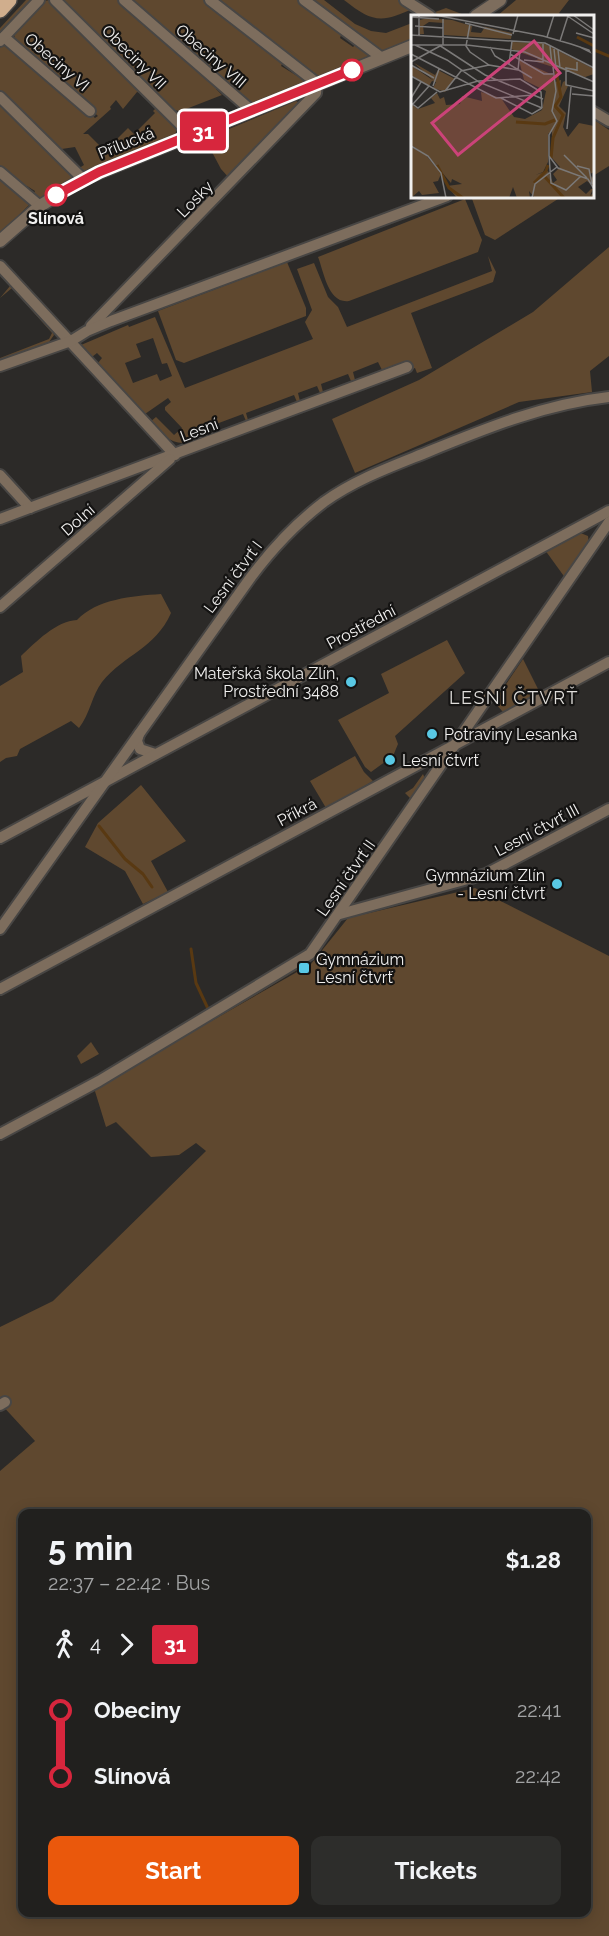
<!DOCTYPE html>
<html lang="en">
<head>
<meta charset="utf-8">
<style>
	body { margin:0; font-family:Raleway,sans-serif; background:#2d2d2b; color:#f1f3f6; height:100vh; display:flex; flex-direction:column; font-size:22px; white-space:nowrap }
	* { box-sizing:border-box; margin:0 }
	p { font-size:20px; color:#a2a3a4 }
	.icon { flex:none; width:33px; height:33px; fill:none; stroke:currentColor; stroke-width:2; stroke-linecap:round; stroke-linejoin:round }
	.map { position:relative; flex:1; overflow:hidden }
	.details { position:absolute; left:18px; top:1509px; width:573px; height:408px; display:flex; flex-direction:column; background:#21201e; border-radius:12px; box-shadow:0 3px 15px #0003,0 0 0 2px #3e3e3c }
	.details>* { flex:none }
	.badge { padding:0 12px; border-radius:4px; font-size:21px; line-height:39px }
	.map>.badge { position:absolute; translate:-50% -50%; box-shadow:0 0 0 3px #fff }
	.legs { display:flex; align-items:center; gap:9px; height:66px; padding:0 30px; font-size:20px }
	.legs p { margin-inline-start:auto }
	.head { display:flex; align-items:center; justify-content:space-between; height:102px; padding:0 30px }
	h1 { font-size:33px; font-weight:700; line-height:45px }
	.button { display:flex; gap:12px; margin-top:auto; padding:12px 30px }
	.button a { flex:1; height:69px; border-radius:12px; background:#ea580c; color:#fff; font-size:24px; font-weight:700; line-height:69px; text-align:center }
	.button a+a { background:#2d2d2b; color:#f1f3f6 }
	ul { padding:0 30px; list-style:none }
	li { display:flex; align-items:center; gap:21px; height:66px; font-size:22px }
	li i { display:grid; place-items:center; width:9px; height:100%; margin:0 8px; background:currentColor }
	li i::after { content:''; width:15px; height:15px; margin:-8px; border:4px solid; border-radius:50%; background:#21201e }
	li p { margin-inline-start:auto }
	li:first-child i { background:linear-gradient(#0000 50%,currentColor 0) }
	li:last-child i { background:linear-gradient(currentColor 50%,#0000 0) }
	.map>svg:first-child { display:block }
	.green { fill:#5f482f; fill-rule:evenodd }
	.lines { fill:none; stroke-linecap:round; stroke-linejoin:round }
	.stream { stroke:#593912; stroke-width:3 }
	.minor-casing { stroke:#484644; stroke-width:14 }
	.tertiary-casing { stroke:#484644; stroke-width:15 }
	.primary-casing { stroke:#484644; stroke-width:18 }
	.minor { stroke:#7d6d5d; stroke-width:10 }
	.tertiary { stroke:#7d6d5d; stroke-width:12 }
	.primary { stroke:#d0ae8d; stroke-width:15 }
	.line-1-casing { stroke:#fff; stroke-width:14 }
	.line-1 { stroke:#d7263d; stroke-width:9 }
	.stop-1-dot { fill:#fff; stroke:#d7263d; stroke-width:3 }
	.poi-dot { fill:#59c8e4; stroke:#141312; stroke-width:2 }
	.labels { text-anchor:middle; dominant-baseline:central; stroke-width:4.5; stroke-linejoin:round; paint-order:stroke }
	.street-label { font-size:16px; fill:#f1f0ef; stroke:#141312 }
	.stop-label { font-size:16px; font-weight:bold; fill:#f1f0ef; stroke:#141312 }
	.poi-label { font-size:16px; fill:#f1f0ef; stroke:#141312; text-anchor:start }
	.neighbourhood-label { font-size:18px; letter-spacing:1.5px; fill:#dfddda; stroke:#141312 }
	.inset-river { fill:none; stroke:#593912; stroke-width:3 }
	.inset-road { fill:none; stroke:#7b7978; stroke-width:1.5 }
	.view { fill:#cb4379; fill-opacity:0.15; stroke:#cb4379; stroke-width:3 }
	.inset-edge { fill:none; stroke:#f1f0ef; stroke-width:3 }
</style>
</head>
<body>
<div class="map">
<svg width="609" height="1936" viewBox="0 0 609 1936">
	<rect width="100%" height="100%" fill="#2c2a28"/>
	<g class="green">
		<path d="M26,0H33L0,35V28Z"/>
		<path d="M51,0L143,94L137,92L123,109L116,100L110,107L111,109L83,134H88L105,151L128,128L134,134L155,113L153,111L156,108L177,128L175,135L83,173L76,170L84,165L75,147L55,150L0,94V47L6,44L12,46L95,118L98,116L15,43L14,32L43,1Z"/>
		<path d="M59,0H119L218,87L216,89L222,95L181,111L172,110Z"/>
		<path d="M128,0H206L283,62L281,66L307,82L251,104Z"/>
		<path d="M216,0H299L342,33L340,38L353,47L356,44L371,56L316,77Z"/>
		<path d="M306,0H324L355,24L371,31L386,33L412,23V40L386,51H378Z"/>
		<path d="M344,0H401L414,8C381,24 372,22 344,0Z"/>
		<path d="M516,0H569L559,13L562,16H497Z"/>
		<path d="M446,8L467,16H434L430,14Z"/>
		<path d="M0,100L74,177L38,200L33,195L35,191L27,186L24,188L0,170Z"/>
		<path d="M296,101L300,103L230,179L221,169L205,139Z"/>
		<path d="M593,119L609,130V166L593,176Z"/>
		<path d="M0,175L31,203L0,234Z"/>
		<path d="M471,196H561V197L495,240L485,235Z"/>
		<path d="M465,199L482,240L478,252L349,301C328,304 324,272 318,257Z"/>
		<path d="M609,247V356L590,371L592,392L519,402L355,473L332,419L419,380L533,312Z"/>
		<path d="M488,256L496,272L493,282L411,313L432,368L417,373L415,368L405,372L397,364L382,370L378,362L353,372L355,380L351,381L348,374L321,384L323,392L320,393L317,386L298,393L300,401L297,402L294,395L246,413L248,420L246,421L243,414L192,433L195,441C173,448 164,436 150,422L156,417L174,435L182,428L165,410V407L171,402L168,398L145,414L98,363L102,358L97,353L92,357L81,345L128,325L129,327L155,317L185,388L313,339L305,322L312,310L297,269L314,263L328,297L338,307L347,327L492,271ZM153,338L162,364L167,363L172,376L160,381L157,374L133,383L125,363L141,357L136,344Z"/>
		<path d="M287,262L306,308V316L184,363L176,360L158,311Z"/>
		<path d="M0,273L51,329L54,335L49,342L0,360V358L49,339L52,333L12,288L0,298L10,286Z"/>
		<path d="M578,532L588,536L589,545L566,579L545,550Z"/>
		<path d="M161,594L171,613C155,649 125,654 102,682C92,695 90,714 79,728L71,721L20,749L17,756L6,758L0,762V686L23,672L21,656C36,642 56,621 77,620C97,599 132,596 161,594Z"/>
		<path d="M447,640L465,673L395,736L398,744L393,756L371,772L365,767L338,720L389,693L381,674Z"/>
		<path d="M523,659L540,693L503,712L494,702Z"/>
		<path d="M355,756L364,772L373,781L326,808L310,781Z"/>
		<path d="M423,774L426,781L413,801L405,793L413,788Z"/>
		<path d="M141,785L186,841L151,861L168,892L143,904L125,871L85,847L98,823Z"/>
		<path d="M475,888L609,956V1936H0V1471L35,1441L0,1403V1327L53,1301L206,1151L196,1143L179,1155L151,1157L116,1122L106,1127L94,1088L311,964L348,918ZM22,1514H586V1912H22Z"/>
		<path d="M91,1042L99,1054L81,1064L77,1056Z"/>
	</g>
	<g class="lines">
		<g class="stream">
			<path d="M592,49L609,56"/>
			<path d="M99,826L125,859L143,874L152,887"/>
			<path d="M191,949L196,983L210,1013"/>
			<path d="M214,1018L306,963"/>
		</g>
		<defs>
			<g id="minor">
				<path d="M55,0L191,135"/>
				<path d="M124,0L252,111"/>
				<path d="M304,0L382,58"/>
				<path d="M405,0L430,16"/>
				<path d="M4,37L90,111"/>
				<path d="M0,41L39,0"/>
				<path d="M0,97L83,179"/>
				<path d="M592,111L609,121"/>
				<path d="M0,172L40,206"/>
				<path d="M0,266L175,455"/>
				<path d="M91,326L316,93L317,84L313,80L210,0"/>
				<path d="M0,366L71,341L87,331L111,321L447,196"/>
				<path d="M0,475L30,508"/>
				<path d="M0,519L407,367"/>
				<path d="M0,607L170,459"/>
				<path d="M139,734L137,741L140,749L155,754"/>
				<path d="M0,838L609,511"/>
				<path d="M340,914L486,874L609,809"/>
				<path d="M0,929L251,577C272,549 295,524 324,502C356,479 393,466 430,451C489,427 546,404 609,397"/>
				<path d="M0,989L609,662"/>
				<path d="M0,1134L99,1081L310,954L609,522"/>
				<path d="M0,1405L5,1402"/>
			</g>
			<g id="tertiary">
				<path d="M476,16L500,0"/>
				<path d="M0,241L40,206L83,179L412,46"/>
			</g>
			<path id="primary" d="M0,10L9,0"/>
		</defs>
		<use href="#minor" class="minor-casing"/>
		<use href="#tertiary" class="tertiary-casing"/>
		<use href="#primary" class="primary-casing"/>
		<use href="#minor" class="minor"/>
		<use href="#tertiary" class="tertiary"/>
		<use href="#primary" class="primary"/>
	</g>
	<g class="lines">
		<defs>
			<path id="line-1" d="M56,195L99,172L352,70"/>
		</defs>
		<use href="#line-1" class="line-1-casing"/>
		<use href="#line-1" class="line-1"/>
	</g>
	<g class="stop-1-dot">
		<circle cx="352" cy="70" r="10"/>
		<circle cx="56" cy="195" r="10"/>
	</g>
	<g class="poi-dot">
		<circle cx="351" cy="682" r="6"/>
		<circle cx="432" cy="734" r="6"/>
		<circle cx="390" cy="760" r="6"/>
		<circle cx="557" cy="884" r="6"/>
		<rect x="298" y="962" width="12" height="12" rx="3"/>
	</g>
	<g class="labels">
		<g class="street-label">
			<text transform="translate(211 56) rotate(41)">Obeciny VIII</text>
			<text transform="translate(134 57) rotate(45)">Obeciny VII</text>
			<text transform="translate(57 62) rotate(41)">Obeciny VI</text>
			<text transform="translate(126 143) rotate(-22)">Přílucká</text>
			<text transform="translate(195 199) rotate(-46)">Losky</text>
			<text transform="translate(199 430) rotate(-21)">Lesní</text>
			<text transform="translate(78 520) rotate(-41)">Dolní</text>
			<text transform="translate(233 577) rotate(-53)">Lesní čtvrť I</text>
			<text transform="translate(361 627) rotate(-28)">Prostřední</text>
			<text transform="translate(297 812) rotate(-28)">Příkrá</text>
			<text transform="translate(537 830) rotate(-28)">Lesní čtvrť III</text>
			<text transform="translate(346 878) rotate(-55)">Lesní čtvrť II</text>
		</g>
		<g class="stop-label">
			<text x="56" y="218">Slínová</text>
		</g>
		<g class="poi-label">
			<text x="339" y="673" text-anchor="end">Mateřská škola Zlín,<tspan x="339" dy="18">Prostřední 3488</tspan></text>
			<text x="444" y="734">Potraviny Lesanka</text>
			<text x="402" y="760">Lesní čtvrť</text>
			<text x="545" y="875" text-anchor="end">Gymnázium Zlín<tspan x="545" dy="18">- Lesní čtvrť</tspan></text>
			<text x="316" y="959">Gymnázium<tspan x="316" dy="18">Lesní čtvrť</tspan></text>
		</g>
		<g class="neighbourhood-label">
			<text x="514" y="697">LESNÍ ČTVRŤ</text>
		</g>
	</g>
	<g transform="translate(411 15)">
		<rect width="183" height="183" fill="#2c2a28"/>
		<path d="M16,3L41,5L67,13L61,11L60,17L70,18L74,12L62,9L101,18L100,24L33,20V8L18,7L12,11L13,19H8L9,5ZM101,27L132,28L183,54V59L174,62L123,46L128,44L100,34ZM108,45L142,60L144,67L150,65L149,76L152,67L154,66L157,71L148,91L155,98L152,112L157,122L168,108L183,111V157L179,159L181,163L183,160V172L176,166L167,172L175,179L180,174H182L179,181L183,177V183H124L118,176L119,183H106L102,172L98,183H46L36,171L51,169L41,164L40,168L17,141L0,130V89L7,94L24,88L20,83L26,78L29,84L33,82L35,90L49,89L51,81L71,86L70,77L90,83L103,102L114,104L131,95L135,76L113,65ZM141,116V143L149,152L142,159L146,165L142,168L137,156L124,160L132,157L137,147V119ZM3,48L24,60L27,55L44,64L34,77L22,73L25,67L21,66L18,71L0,60L1,51L23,66ZM0,132L15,140L30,159L27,166L22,167L28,178L11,180L8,176L0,183Z" fill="#5f482f" fill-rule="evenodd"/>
		<path class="inset-river" d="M166,22L183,31M105,107L134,109L144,105M140,143L142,123L152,100L144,91L150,82L145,56M26,150L38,173L52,183M134,162L153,183M123,168L135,156L137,150"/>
		<path class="inset-road" d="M24,0L132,21L160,29L178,35L179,37L169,32M155,0L183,19M162,0L183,15M0,2L28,4M54,8L101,20M59,9L55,31L59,37L78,50L107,55M4,11L32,13M165,18L183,23M102,19L107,0M0,20L134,28L183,53M8,20V0M136,22L143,0M149,26L157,1M0,30H56L114,37L183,67M4,30L36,45L68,67L131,93M28,30L74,60L132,84M32,30V4M139,31L141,50M79,32L84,41L121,63M143,34L145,53M147,35L149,53M0,39L85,83L123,80M99,39L133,59H142M113,45L132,47V29M0,47L29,31M166,47V55L155,53V70L183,76M98,49L101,26M0,50L23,63M142,52L145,76L141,96L146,106L138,120V141L147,153L177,164L183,174M107,55L109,36M0,61L29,77L67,66L109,64L130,77L131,93M22,71L28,54M34,76L50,56L78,50M161,79L183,81M0,83L10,67M90,83L121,99L131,93M0,88L7,93L26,77M1,90L18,71M156,114L160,72M0,131L17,141L30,158L35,183M138,140L140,168L155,175L170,161M153,140L176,163M166,151L178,154L181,169M121,183L124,169L146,152"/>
		<path class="view" d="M123,26L149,58L47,140L21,108Z"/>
		<rect width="183" height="183" class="inset-edge"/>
	</g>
</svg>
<b class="badge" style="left:203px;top:131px;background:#d7263d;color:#fff">31</b>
<section class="details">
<div class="head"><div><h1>5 min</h1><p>22:37 – 22:42 · Bus</p></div><b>$1.28</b></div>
<div class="legs"><svg class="icon" aria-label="walk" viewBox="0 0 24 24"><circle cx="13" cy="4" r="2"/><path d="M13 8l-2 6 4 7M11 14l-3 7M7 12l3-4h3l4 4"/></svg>4<svg class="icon" aria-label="forward" viewBox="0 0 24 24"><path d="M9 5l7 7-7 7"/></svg><b class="badge" style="background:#d7263d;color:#fff">31</b></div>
<ul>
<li><i style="color:#d7263d"></i><b>Obeciny</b><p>22:41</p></li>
<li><i style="color:#d7263d"></i><b>Slínová</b><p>22:42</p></li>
</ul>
<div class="button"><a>Start</a><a>Tickets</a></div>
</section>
</div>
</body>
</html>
